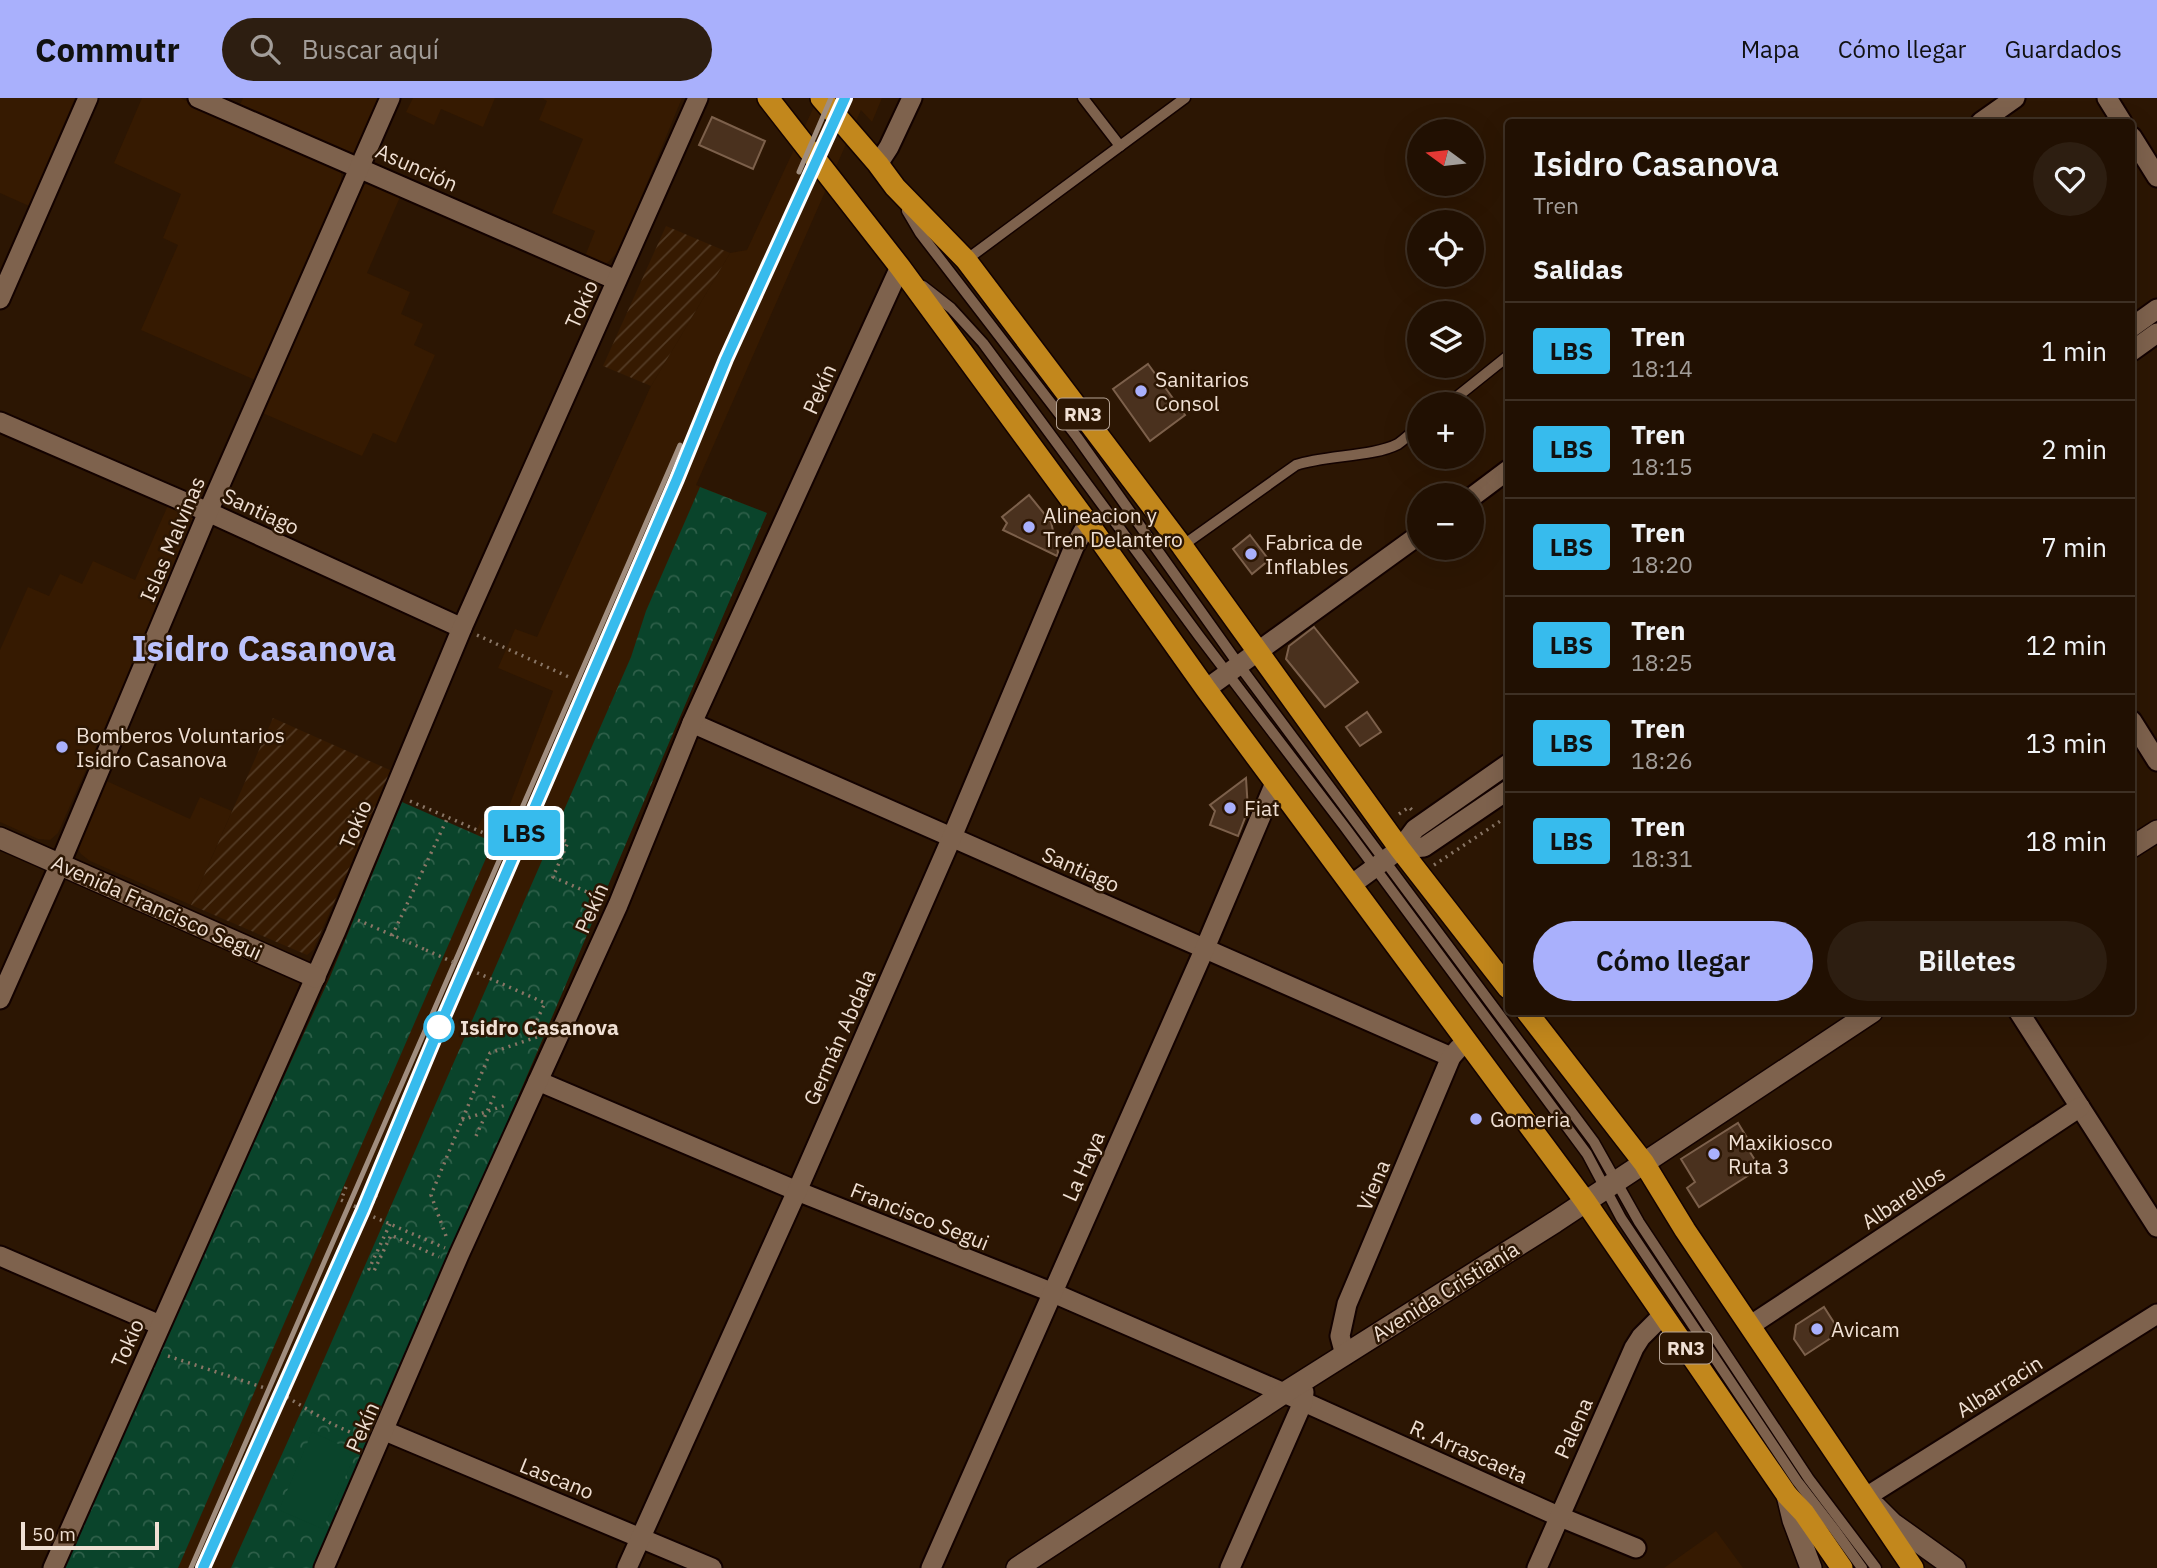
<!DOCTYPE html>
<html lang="es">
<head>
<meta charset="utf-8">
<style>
	body { margin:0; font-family:"IBM Plex Sans",sans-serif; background:#2d1e11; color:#f1f3f6; height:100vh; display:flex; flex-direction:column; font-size:26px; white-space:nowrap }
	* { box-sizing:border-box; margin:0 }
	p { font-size:23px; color:#a29d99 }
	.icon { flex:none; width:38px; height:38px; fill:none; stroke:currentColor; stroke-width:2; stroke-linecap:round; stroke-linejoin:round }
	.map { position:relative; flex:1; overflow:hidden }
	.panel { position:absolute; left:1505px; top:21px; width:630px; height:896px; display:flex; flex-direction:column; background:#211002; border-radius:7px; box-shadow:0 7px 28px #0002,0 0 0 2px #3e3024 }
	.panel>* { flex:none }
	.badge { padding:0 14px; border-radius:5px; font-size:24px; line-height:46px }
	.needle { width:46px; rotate:285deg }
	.buttons { position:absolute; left:1407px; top:21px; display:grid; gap:14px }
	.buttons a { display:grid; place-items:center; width:77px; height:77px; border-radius:50%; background:#211002; box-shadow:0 7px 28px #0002,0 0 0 2px #3e3024; font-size:35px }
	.scale { position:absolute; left:21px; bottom:18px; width:138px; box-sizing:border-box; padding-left:7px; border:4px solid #f0e0d4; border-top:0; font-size:19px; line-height:24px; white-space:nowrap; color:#f0e0d4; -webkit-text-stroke:5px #2c1603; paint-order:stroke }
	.map>.badge { position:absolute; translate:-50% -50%; box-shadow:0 0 0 4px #fff }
	h2 { padding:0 28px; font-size:26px; line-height:63px }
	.round { display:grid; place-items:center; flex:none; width:74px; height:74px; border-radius:37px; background:#2d1e11 }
	.summary { display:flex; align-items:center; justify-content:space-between; height:119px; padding:0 28px }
	h1 { font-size:33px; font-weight:600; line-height:52px }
	.primary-button { display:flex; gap:14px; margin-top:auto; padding:14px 28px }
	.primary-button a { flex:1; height:80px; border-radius:42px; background:#a9b0fc; color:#111; font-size:28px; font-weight:600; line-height:80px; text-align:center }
	.primary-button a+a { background:#2d1e11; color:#f1f3f6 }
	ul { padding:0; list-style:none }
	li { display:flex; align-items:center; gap:21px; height:98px; padding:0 28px; border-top:2px solid #3e3024 }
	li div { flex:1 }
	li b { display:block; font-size:26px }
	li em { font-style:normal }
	li .badge { min-width:77px; font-weight:700; text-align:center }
	header { display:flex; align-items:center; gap:42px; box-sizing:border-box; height:98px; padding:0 35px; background:#a9b0fc; color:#111 }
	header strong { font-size:33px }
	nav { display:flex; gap:38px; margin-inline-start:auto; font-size:24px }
	.search { width:490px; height:63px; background:#2d1e11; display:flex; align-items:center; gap:18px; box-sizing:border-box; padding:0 24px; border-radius:38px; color:#a29d99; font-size:26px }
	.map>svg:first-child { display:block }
	.built { fill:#361a01 }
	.industrial { fill:url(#industrial-furrows) }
	.forest { fill:url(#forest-crowns) }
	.garden { fill:#0a442b }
	.building { fill:#4a311e; stroke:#7c604b; stroke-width:2 }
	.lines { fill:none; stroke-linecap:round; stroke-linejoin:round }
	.lane-casing { stroke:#130200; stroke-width:13 }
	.street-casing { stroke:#130200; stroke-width:23 }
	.secondary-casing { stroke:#130200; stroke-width:24 }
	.highway-casing { stroke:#130200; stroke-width:24 }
	.path { stroke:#897666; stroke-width:3.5; stroke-dasharray:2 5; stroke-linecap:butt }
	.lane { stroke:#7e624d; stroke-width:10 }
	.street { stroke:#7e624d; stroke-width:19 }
	.secondary { stroke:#7e624d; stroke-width:21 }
	.highway { stroke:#c2871c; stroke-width:21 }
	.rail { stroke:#a08d7e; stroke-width:5 }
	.path-bridge { stroke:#897666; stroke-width:3.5; stroke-dasharray:2 5; stroke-linecap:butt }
	.line-casing { stroke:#fff; stroke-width:16 }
	.line { stroke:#37bbed; stroke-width:10 }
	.poi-dot { fill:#a9b0fc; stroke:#2c1603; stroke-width:2.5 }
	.stop-dot { fill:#fff; stroke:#37bbed; stroke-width:3.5 }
	.labels { text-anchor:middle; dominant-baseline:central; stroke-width:5; stroke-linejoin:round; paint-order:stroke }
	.shield { fill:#2c1603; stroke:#b5a395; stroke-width:2 }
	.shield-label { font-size:19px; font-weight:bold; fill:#f0e0d4 }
	.street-label { font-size:21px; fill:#f0e0d4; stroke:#2c1603 }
	.poi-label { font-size:21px; fill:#f0e0d4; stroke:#2c1603; text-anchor:start }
	.stop-label { font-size:21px; font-weight:bold; fill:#f0e0d4; stroke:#2c1603; text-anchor:start }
	.town-label { font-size:35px; font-weight:bold; fill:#bcc2fb; stroke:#2c1603 }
</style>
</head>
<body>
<header>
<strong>Commutr</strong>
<div class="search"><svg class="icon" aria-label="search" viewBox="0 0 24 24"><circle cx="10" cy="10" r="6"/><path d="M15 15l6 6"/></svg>Buscar aquí</div>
<nav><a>Mapa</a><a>Cómo llegar</a><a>Guardados</a></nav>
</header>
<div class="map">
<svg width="2157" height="1470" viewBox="0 0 2157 1470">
	<defs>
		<pattern id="industrial-furrows" width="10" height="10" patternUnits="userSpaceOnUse" patternTransform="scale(1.75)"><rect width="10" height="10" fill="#361a01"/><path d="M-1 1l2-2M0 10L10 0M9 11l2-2" fill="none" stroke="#533b25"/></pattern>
		<pattern id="forest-crowns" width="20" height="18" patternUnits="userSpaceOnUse" patternTransform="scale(1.75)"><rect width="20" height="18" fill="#0a442b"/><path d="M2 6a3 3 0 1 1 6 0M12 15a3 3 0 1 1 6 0" fill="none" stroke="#2e5f49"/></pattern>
	</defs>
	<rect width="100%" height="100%" fill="#2c1603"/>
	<g class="built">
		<path d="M0,0H75L29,108L0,95Z"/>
		<path d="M142,0H180L336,70L341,75V90L255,282L141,232L178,147L163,140L181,96L114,65Z"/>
		<path d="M243,0H382L361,47L353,55H341L238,11Z"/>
		<path d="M413,0H495L483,29L441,11L434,27L406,14Z"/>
		<path d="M542,0H682L619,153L605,167L584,161L595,133L552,115L583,41L539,22L547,3Z"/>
		<path d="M818,0H882L872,24L861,12L696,387L767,415L375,1334L315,1470H174L369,985L482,720L503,724L553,593L498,570L515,531L537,539L651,288L730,155L747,152Z"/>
		<path d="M369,85L400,99L367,175L410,194L401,216L423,226L414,247L435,257L396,345L373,335L362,358L260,314L361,88Z"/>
		<path d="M169,405L187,413L193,420L192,431L58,735L50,742L38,741L0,724V552L28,489L49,498L60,476L82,486L93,463L135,482Z"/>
		<path d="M100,680L190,721L200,699L232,713L191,807L90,763L81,756L76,748Z"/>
		<path d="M1716,1433L1743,1470H1664Z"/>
	</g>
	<g class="industrial">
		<path d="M666,128L730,155L651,288L603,268Z"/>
		<path d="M273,620L392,673L313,852L307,857L191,807Z"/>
	</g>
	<g class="forest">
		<path d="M700,389L767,415L375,1334L315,1470H231L304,1307L631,559L646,513Z"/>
		<path d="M402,704L493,744L178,1470H62L167,1233L330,879Z"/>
	</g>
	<path class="garden" d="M312,1334L356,1354L323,1431L279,1412Z"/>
	<g class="building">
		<path d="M712,19L765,43L753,71L699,47Z"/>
		<path d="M1148,266L1185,317L1150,343L1113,291Z"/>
		<path d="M1029,397L1051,424L1058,454L1057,458L1003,432L1007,425L1002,419Z"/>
		<path d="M1250,437L1269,462L1252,476L1233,451Z"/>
		<path d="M1314,529L1358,584L1325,609L1286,561L1289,548Z"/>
		<path d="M1367,614L1381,634L1360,648L1346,629Z"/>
		<path d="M1246,680L1248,712L1238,738L1210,727L1215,713L1210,707Z"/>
		<path d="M1738,1025L1752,1048L1748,1051L1760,1070L1699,1109L1687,1090L1695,1084L1681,1061Z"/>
		<path d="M1824,1209L1840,1234L1805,1257L1794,1241L1796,1227Z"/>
	</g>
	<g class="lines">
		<defs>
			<g id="lane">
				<path d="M1083,0L1120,48"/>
				<path d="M907,113L920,135L1077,339L1239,567L1594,1044L1639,1124L1713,1236L1809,1381L1876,1470"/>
				<path d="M966,162L1185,0"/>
				<path d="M923,188L951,210L983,245L1199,538L1344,728L1587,1056L1621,1120L1797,1383L1834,1431L1862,1470"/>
				<path d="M1448,306L1508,258"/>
				<path d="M1182,448L1296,367C1325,357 1373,359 1398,346C1405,341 1412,334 1419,329"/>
			</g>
			<g id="street">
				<path d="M198,0L616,182"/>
				<path d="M2107,0L2122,24"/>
				<path d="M1981,24L2015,0"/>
				<path d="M2132,39L2157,79"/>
				<path d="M878,66L889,49L912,0"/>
				<path d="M0,201L88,0"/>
				<path d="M2132,229L2157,211"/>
				<path d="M2132,253L2157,235"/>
				<path d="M0,324L208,414L462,530"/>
				<path d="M1472,399L1508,372"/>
				<path d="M1206,591L1419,437"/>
				<path d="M2132,623L2157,663"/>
				<path d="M692,625L1451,959"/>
				<path d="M1400,751L1424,749L1508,692"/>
				<path d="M1351,787L1400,751L1415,731L1508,666"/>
				<path d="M0,901L60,766L208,414L390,0"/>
				<path d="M2019,914L2157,1129"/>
				<path d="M538,983L797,1093L1051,1194L1284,1295L1558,1418L1636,1450"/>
				<path d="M0,1158L160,1227"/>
				<path d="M1751,1227L2080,1009"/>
				<path d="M1345,1257L1340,1238L1347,1206L1451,959L1459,950"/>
				<path d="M385,1333L712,1470"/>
				<path d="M1866,1399L2157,1216"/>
				<path d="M53,1470L335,835L462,530L698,0"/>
				<path d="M324,1470L459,1157L618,807L692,625L900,169"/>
				<path d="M627,1470L797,1093L952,739L1074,449L1088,425"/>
				<path d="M931,1470L1205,850L1275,685"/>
				<path d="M1230,1470L1303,1304L1304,1294"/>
				<path d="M1537,1470L1634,1250L1641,1239L1663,1217"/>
			</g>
			<g id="secondary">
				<path d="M0,740L315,879"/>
				<path d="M2132,749L2157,733"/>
				<path d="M1787,1397L1793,1422L1811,1470"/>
				<path d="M1876,1409L1892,1425L1955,1470"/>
				<path d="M1017,1470L1284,1295L1555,1124L1872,914"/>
			</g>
			<g id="highway">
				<path d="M768,0L900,169L1088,425L1206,591L1585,1103L1787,1397L1804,1415L1842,1470"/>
				<path d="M821,0L878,66L895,89L966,162L1182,448L1400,751L1508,890"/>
				<path d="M1527,914L1644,1065L1685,1132L1913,1470"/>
			</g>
		</defs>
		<use href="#lane" class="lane-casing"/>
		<use href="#street" class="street-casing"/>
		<use href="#secondary" class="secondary-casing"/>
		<use href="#highway" class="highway-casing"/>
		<g class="path">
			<path d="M477,537L571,580"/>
			<path d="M410,703L491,738L501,715L568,744L553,779L603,801"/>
			<path d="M1399,716L1409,709L1412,712"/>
			<path d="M1434,767L1508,718"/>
			<path d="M358,822L426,852"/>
			<path d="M392,838L448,719"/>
			<path d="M544,930L535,926L545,905"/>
			<path d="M462,1022L506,1007"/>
			<path d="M476,1038L495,996"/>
			<path d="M346,1089L341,1102L363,1112L367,1116L377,1096"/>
			<path d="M367,1116L445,1150"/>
			<path d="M390,1126L369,1171L374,1173L391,1137L439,1159"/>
			<path d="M446,1138L431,1097L490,955L537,939"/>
			<path d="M168,1258L280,1295L332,1326L363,1340"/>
		</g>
		<use href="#lane" class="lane"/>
		<use href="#street" class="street"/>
		<use href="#secondary" class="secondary"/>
		<use href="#highway" class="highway"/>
		<g class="rail">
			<path d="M799,74L831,0"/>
			<path d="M191,1470L680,347"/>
			<path d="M203,1470L363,1112L439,930L677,381L726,261L845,0"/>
		</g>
		<path class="path-bridge" d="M426,852L545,905"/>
	</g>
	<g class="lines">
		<defs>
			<path id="line" d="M203,1470L363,1112L439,930L677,381L726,261L845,0"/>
		</defs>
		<use href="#line" class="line-casing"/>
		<use href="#line" class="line"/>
	</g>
	<g class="poi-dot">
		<circle cx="1141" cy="293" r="7"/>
		<circle cx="1029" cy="429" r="7"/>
		<circle cx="1251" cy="456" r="7"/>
		<circle cx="62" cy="649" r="7"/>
		<circle cx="1230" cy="710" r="7"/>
		<circle cx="1476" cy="1021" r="7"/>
		<circle cx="1714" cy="1056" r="7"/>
		<circle cx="1817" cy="1231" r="7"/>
	</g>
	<circle class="stop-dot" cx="439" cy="929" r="14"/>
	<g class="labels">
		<g class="shield">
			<rect x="1057" y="300.5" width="52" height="31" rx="5"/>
			<rect x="1660" y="1234.5" width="52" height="31" rx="5"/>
		</g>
		<g class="shield-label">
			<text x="1083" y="316">RN3</text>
			<text x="1686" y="1250">RN3</text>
		</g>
		<g class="street-label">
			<text transform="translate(417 69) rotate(24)">Asunción</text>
			<text transform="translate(581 206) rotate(-66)">Tokio</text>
			<text transform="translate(819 291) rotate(-66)">Pekín</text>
			<text transform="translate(261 413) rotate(25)">Santiago</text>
			<text transform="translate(172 441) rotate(-67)">Islas Malvinas</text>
			<text transform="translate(355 726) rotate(-67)">Tokio</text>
			<text transform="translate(1081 771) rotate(24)">Santiago</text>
			<text transform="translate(157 809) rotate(24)">Avenida Francisco Segui</text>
			<text transform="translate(591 810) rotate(-66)">Pekín</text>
			<text transform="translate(839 939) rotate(-66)">Germán Abdala</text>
			<text transform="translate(1083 1068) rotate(-66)">La Haya</text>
			<text transform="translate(1373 1087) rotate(-67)">Viena</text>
			<text transform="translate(1903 1099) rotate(-34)">Albarellos</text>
			<text transform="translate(920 1118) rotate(22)">Francisco Segui</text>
			<text transform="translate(1445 1193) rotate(-32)">Avenida Cristianía</text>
			<text transform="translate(127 1245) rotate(-66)">Tokio</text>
			<text transform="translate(1999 1288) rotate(-32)">Albarracin</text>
			<text transform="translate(362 1329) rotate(-66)">Pekín</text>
			<text transform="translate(1573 1330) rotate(-66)">Palena</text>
			<text transform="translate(1469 1353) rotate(24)">R. Arrascaeta</text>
			<text transform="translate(557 1380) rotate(22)">Lascano</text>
		</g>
		<g class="poi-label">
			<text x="1155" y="281">Sanitarios<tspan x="1155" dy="24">Consol</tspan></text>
			<text x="1043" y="417">Alineacion y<tspan x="1043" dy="24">Tren Delantero</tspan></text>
			<text x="1265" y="444">Fabrica de<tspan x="1265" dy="24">Inflables</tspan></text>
			<text x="76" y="637">Bomberos Voluntarios<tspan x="76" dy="24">Isidro Casanova</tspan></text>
			<text x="1244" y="710">Fiat</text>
			<text x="1490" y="1021">Gomeria</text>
			<text x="1728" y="1044">Maxikiosco<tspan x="1728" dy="24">Ruta 3</tspan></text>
			<text x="1831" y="1231">Avicam</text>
		</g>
		<g class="stop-label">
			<text x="460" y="929">Isidro Casanova</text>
		</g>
		<g class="town-label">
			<text x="264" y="550">Isidro Casanova</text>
		</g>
	</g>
</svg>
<div class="buttons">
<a><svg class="needle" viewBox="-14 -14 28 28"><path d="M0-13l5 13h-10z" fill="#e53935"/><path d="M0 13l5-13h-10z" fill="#a29d99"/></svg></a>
<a><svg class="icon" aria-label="locate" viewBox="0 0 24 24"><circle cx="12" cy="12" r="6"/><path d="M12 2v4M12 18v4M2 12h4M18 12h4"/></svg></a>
<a><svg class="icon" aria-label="layers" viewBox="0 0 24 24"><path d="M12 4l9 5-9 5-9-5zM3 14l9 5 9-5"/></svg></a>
<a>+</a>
<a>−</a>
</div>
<div class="scale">50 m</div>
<b class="badge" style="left:524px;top:735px;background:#37bbed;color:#111">LBS</b>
<section class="panel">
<div class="summary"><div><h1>Isidro Casanova</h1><p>Tren</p></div><a class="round"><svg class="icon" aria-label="heart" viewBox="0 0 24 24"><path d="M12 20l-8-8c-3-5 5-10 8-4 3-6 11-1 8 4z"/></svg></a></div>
<h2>Salidas</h2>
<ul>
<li><span class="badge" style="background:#37bbed;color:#111">LBS</span><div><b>Tren</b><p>18:14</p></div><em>1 min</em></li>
<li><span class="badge" style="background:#37bbed;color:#111">LBS</span><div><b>Tren</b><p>18:15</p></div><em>2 min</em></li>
<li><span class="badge" style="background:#37bbed;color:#111">LBS</span><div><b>Tren</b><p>18:20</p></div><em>7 min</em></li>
<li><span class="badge" style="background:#37bbed;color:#111">LBS</span><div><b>Tren</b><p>18:25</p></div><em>12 min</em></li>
<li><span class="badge" style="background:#37bbed;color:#111">LBS</span><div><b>Tren</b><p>18:26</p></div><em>13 min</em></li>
<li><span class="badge" style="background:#37bbed;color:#111">LBS</span><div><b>Tren</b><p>18:31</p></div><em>18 min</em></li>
</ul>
<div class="primary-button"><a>Cómo llegar</a><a>Billetes</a></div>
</section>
</div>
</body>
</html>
